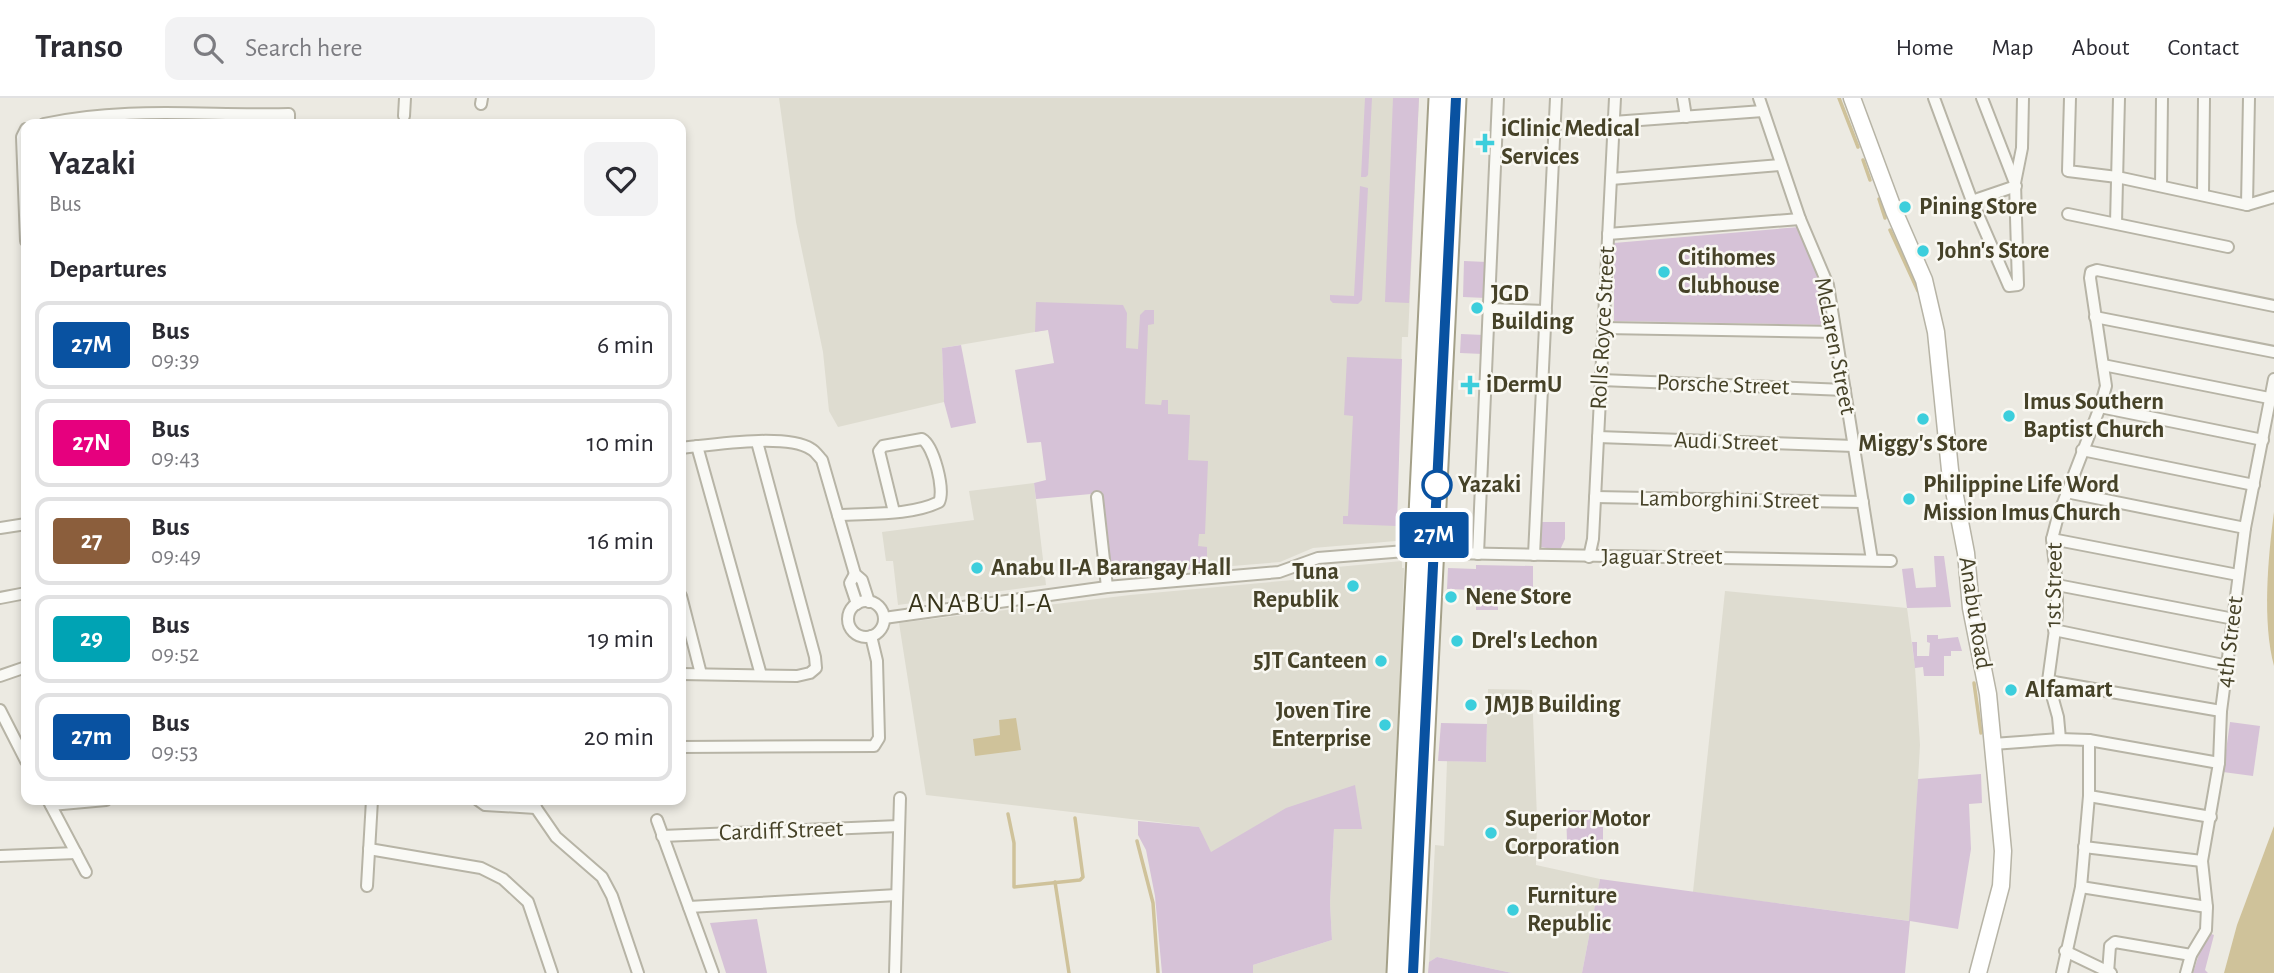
<!DOCTYPE html>
<html lang="en">
<head>
<meta charset="utf-8">
<style>
	body { margin:0; font-family:"Alegreya Sans",sans-serif; background:#f2f2f3; color:#2b2b33; height:100vh; display:flex; flex-direction:column; font-size:26px; white-space:nowrap }
	* { box-sizing:border-box; margin:0 }
	p { font-size:23px; color:#7c7c81 }
	.icon { flex:none; width:38px; height:38px; fill:none; stroke:currentColor; stroke-width:2; stroke-linecap:round; stroke-linejoin:round }
	.map { position:relative; flex:1; overflow:hidden }
	.drawer { position:absolute; left:21px; top:21px; width:665px; height:686px; display:flex; flex-direction:column; background:#fff; border-radius:14px; box-shadow:0 4px 10px #0003 }
	.drawer>* { flex:none }
	.badge { padding:0 14px; border-radius:5px; font-size:24px; line-height:46px }
	.map>.badge { position:absolute; translate:-50% -50%; box-shadow:0 0 0 4px #fff }
	h2 { padding:0 28px; font-size:26px; line-height:63px }
	.round { display:grid; place-items:center; flex:none; width:74px; height:74px; border-radius:14px; background:#f2f2f3 }
	.head { display:flex; align-items:center; justify-content:space-between; height:119px; padding:0 28px }
	h1 { font-size:33px; font-weight:700; line-height:52px }
	ul { padding:0; list-style:none }
	li { display:flex; align-items:center; gap:21px; height:88px; margin:0 14px 10px; padding:0 14px; border:4px solid #e1e1e2; border-radius:14px }
	li div { flex:1 }
	li b { display:block; font-size:26px }
	li em { font-style:normal }
	li .badge { min-width:77px; font-weight:700; text-align:center }
	header { display:flex; align-items:center; gap:42px; box-sizing:border-box; height:98px; padding:0 35px; background:#fff; border-bottom:2px solid #e1e1e2 }
	header strong { font-size:33px }
	nav { display:flex; gap:38px; margin-inline-start:auto; font-size:24px }
	.search { width:490px; height:63px; background:#f2f2f3; display:flex; align-items:center; gap:18px; box-sizing:border-box; padding:0 24px; border-radius:14px; color:#7c7c81; font-size:26px }
	.map>svg:first-child { display:block }
	.built { fill:#dedcd0 }
	.green { fill:#d6c2d7 }
	.water { fill:#cfc29a }
	.lines { fill:none; stroke-linecap:round; stroke-linejoin:round }
	.stream { stroke:#cfc29a; stroke-width:3.5 }
	.street-casing { stroke:#b7b4a6; stroke-width:14 }
	.secondary-casing { stroke:#b7b4a6; stroke-width:19 }
	.highway-casing { stroke:#a4a088; stroke-width:23 }
	.street { stroke:#f9f9f5; stroke-width:10 }
	.secondary { stroke:#fff; stroke-width:16 }
	.highway { stroke:#fff; stroke-width:19 }
	.line-casing { stroke:#fff; stroke-width:16 }
	.line { stroke:#0952a1; stroke-width:10 }
	.poi-dot { fill:#3ccedc; stroke:#f9f8f2; stroke-width:2.5 }
	.stop-dot { fill:#fff; stroke:#0952a1; stroke-width:3.5 }
	.labels { text-anchor:middle; dominant-baseline:central; stroke-width:5; stroke-linejoin:round; paint-order:stroke }
	.poi-label { font-size:24px; font-weight:bold; fill:#464228; stroke:#f9f8f2; text-anchor:start }
	.street-label { font-size:24px; fill:#464228; stroke:#f9f8f2 }
	.stop-label { font-size:24px; font-weight:bold; fill:#464228; stroke:#f9f8f2; text-anchor:start }
	.quarter-label { font-size:28px; letter-spacing:2px; fill:#37341a; stroke:#f9f8f2 }
</style>
</head>
<body>
<header>
<strong>Transo</strong>
<div class="search"><svg class="icon" aria-label="search" viewBox="0 0 24 24"><circle cx="10" cy="10" r="6"/><path d="M15 15l6 6"/></svg>Search here</div>
<nav><a>Home</a><a>Map</a><a>About</a><a>Contact</a></nav>
</header>
<div class="map">
<svg width="2274" height="875" viewBox="0 0 2274 875">
	<rect width="100%" height="100%" fill="#eceae2"/>
	<g class="built">
		<path d="M779,0H1419L1408,239H1402L1396,443L1313,450L1280,464L1111,478L1110,221L942,250L944,304L838,329L829,313L823,254L796,124Z"/>
		<path d="M1034,385L1046,487L898,507L893,463H886L882,434L974,422L969,393Z"/>
		<path d="M1402,463V470H1404L1395,724L1386,875H1253V867L1332,842L1330,805L1334,730L1354,688L1210,755L1199,729L926,697L899,525L1130,497L1293,482L1315,471Z"/>
		<path d="M1725,493L1907,510L1915,569L1920,647L1910,823L1693,794Z"/>
		<path d="M1488,591L1532,592L1537,720L1536,767L1600,781L1582,875H1512L1437,859L1429,864L1435,747L1444,748L1447,663L1486,664Z"/>
	</g>
	<g class="green">
		<path d="M1365,0H1372L1368,77L1366,79H1361Z"/>
		<path d="M1393,0H1419L1409,205L1385,204Z"/>
		<path d="M1360,88L1368,90L1362,202L1358,206L1333,205L1330,202V197L1354,198Z"/>
		<path d="M1799,129L1822,187L1828,227L1614,223V145Z"/>
		<path d="M1464,163L1487,164L1486,200L1463,199Z"/>
		<path d="M1036,204L1123,207L1127,215L1126,250L1138,251L1140,217L1145,212H1154V226L1148,227L1145,306L1161,307L1162,302H1168V316L1190,317L1188,362L1208,363L1205,436H1199L1198,448L1207,449V470L1111,478L1108,475L1102,395L1036,401L1034,385L1046,382L1041,344L1027,345L1015,272L1054,265L1048,232L1035,234Z"/>
		<path d="M1461,236L1484,237L1483,256L1460,255Z"/>
		<path d="M961,247L976,325L951,330L944,304L942,250Z"/>
		<path d="M1347,259L1402,261L1397,428L1343,426V418H1348L1353,318L1344,317Z"/>
		<path d="M1540,424H1565V441L1560,452L1540,449Z"/>
		<path d="M1934,458H1944L1951,509L1907,510L1902,471L1913,470L1916,490L1936,489Z"/>
		<path d="M1476,467L1533,468V493H1516V499H1510V504H1498V512H1476V492L1447,491L1448,470L1476,471Z"/>
		<path d="M1927,537H1938V541L1958,539L1962,553H1951V558H1944V578H1924L1923,569L1915,570L1912,544H1917V558H1929L1930,545L1927,544Z"/>
		<path d="M2230,624L2260,628L2253,678L2223,674Z"/>
		<path d="M1441,625L1487,626L1486,664L1438,663Z"/>
		<path d="M1981,676L1982,705L1969,706L1971,751L1958,831L1910,823L1905,875H1582L1600,781L1909,823L1918,681Z"/>
		<path d="M1355,687L1362,731H1334L1330,805L1332,842L1253,867V875H1162L1155,798L1146,752L1138,737V723L1199,729L1211,754L1286,710Z"/>
		<path d="M1566,712L1603,713V745L1567,743Z"/>
		<path d="M757,821L767,875H726L710,825Z"/>
		<path d="M2206,834L2214,837L2205,872L2208,875H2193Z"/>
		<path d="M1437,859L1512,875H1428L1429,864Z"/>
	</g>
	<g class="water">
		<path d="M2274,414V568C2262,524 2268,459 2274,414Z"/>
		<path d="M1016,620L1021,652L975,658L973,641L1000,637L999,622Z"/>
		<path d="M2274,728V875H2224L2237,827Z"/>
	</g>
	<g class="lines">
		<g class="stream">
			<path d="M1839,0L1858,49"/>
			<path d="M1863,62L1870,82"/>
			<path d="M1879,101L1885,120"/>
			<path d="M1890,132L1918,193"/>
			<path d="M1974,585L1981,635"/>
			<path d="M1008,716L1014,745V789L1080,782L1083,779L1075,720"/>
			<path d="M1137,743L1153,805L1158,875"/>
			<path d="M1055,784L1069,875"/>
		</g>
		<defs>
			<g id="street">
				<path d="M1683,0L1686,19"/>
				<path d="M1759,0L1800,121L1828,187L1872,462"/>
				<path d="M1934,0L1972,103L2009,188L2018,187L2015,85L2022,50L2023,0"/>
				<path d="M1982,0L2015,85"/>
				<path d="M2070,0L2068,73L2117,79L2247,107L2274,99"/>
				<path d="M481,6L482,0"/>
				<path d="M404,18L405,0"/>
				<path d="M1613,24L1763,13"/>
				<path d="M44,26C124,8 207,18 289,16V26"/>
				<path d="M26,31L22,39L26,143"/>
				<path d="M1611,81L1781,67"/>
				<path d="M2161,88L2162,0"/>
				<path d="M2203,97L2204,0"/>
				<path d="M1972,103L2016,88"/>
				<path d="M2247,107L2249,0"/>
				<path d="M2068,116L2228,149"/>
				<path d="M2116,125L2119,0"/>
				<path d="M1608,136L1800,121"/>
				<path d="M1489,211L1546,213"/>
				<path d="M2095,219L2274,254"/>
				<path d="M1604,230L1835,234"/>
				<path d="M2103,267L2269,300"/>
				<path d="M1601,282L1845,292"/>
				<path d="M2100,309L2263,342"/>
				<path d="M1598,339L1854,348"/>
				<path d="M697,348L761,577"/>
				<path d="M681,350C711,347 786,335 811,351C815,353 819,359 822,362L855,476L862,482L869,504"/>
				<path d="M2082,352L2254,387"/>
				<path d="M2066,394L2245,430"/>
				<path d="M1097,399L1107,489"/>
				<path d="M1595,399L1863,404"/>
				<path d="M838,417C870,415 910,418 939,404C945,392 934,348 922,341L883,348L879,353L894,414"/>
				<path d="M0,430L26,426"/>
				<path d="M2052,441L2238,477"/>
				<path d="M1478,456L1498,0"/>
				<path d="M1534,457L1556,0"/>
				<path d="M1589,459L1593,441L1615,0"/>
				<path d="M855,476L850,485L857,506"/>
				<path d="M2057,487L2234,521"/>
				<path d="M681,498L701,576"/>
				<path d="M0,500L26,495"/>
				<circle cx="866" cy="521" r="18"/>
				<path d="M884,520L1107,489L1279,474L1318,460L1418,452L1447,455L1891,463"/>
				<path d="M2054,532L2228,568"/>
				<path d="M681,576L797,578L810,575L816,570L815,559L757,344"/>
				<path d="M0,578L26,569"/>
				<path d="M2048,583L2221,613"/>
				<path d="M0,612L26,663"/>
				<path d="M2060,641L2058,619L2048,583L2057,517V487L2052,441L2058,418L2100,309L2106,288L2090,180L2091,174L2097,172L2274,208"/>
				<path d="M1993,646L2060,641L2089,642L2219,665"/>
				<path d="M681,649L874,648L879,640L877,563L871,538"/>
				<path d="M2089,698L2211,719"/>
				<path d="M48,702L86,774"/>
				<path d="M478,702L485,707L536,710"/>
				<path d="M534,702L536,710L556,739L602,779L612,798L638,875"/>
				<path d="M51,707L106,702"/>
				<path d="M657,722L713,875"/>
				<path d="M662,738L899,728"/>
				<path d="M2084,749L2202,763"/>
				<path d="M369,751L481,770L503,781L528,804L552,875"/>
				<path d="M0,758L76,755"/>
				<path d="M367,788L372,702"/>
				<path d="M2081,789L2207,809"/>
				<path d="M689,809L897,797"/>
				<path d="M2065,853L2111,875"/>
				<path d="M895,875L900,700"/>
				<path d="M2062,875L2081,789L2089,698V642"/>
				<path d="M2108,875L2110,848L2115,844L2191,857"/>
				<path d="M2186,875L2191,857L2206,832L2207,809L2202,763L2219,665L2221,613L2245,430L2274,281"/>
			</g>
			<path id="secondary" d="M1852,0L1894,113L1924,182L1936,234L1950,372L1966,455L1971,510L1988,596L2003,753L2001,788L1978,875"/>
			<g id="highway">
				<path d="M1397,875L1439,0"/>
				<path d="M1413,875L1456,0"/>
			</g>
		</defs>
		<use href="#street" class="street-casing"/>
		<use href="#secondary" class="secondary-casing"/>
		<use href="#highway" class="highway-casing"/>
		<use href="#street" class="street"/>
		<use href="#secondary" class="secondary"/>
		<use href="#highway" class="highway"/>
	</g>
	<g class="lines">
		<defs>
			<path id="line" d="M1413,875L1456,0"/>
		</defs>
		<use href="#line" class="line-casing"/>
		<use href="#line" class="line"/>
	</g>
	<g class="poi-dot">
		<path d="M1481.5 34.5h7v7h7v7h-7v7h-7v-7h-7v-7h7z"/>
		<circle cx="1905" cy="109" r="7"/>
		<circle cx="1923" cy="153" r="7"/>
		<circle cx="1664" cy="174" r="7"/>
		<circle cx="1477" cy="210" r="7"/>
		<path d="M1466.5 276.5h7v7h7v7h-7v7h-7v-7h-7v-7h7z"/>
		<circle cx="2009" cy="318" r="7"/>
		<circle cx="1923" cy="321" r="7"/>
		<circle cx="1909" cy="401" r="7"/>
		<circle cx="977" cy="470" r="7"/>
		<circle cx="1353" cy="488" r="7"/>
		<circle cx="1451" cy="499" r="7"/>
		<circle cx="1457" cy="543" r="7"/>
		<circle cx="1381" cy="563" r="7"/>
		<circle cx="2011" cy="592" r="7"/>
		<circle cx="1471" cy="607" r="7"/>
		<circle cx="1385" cy="627" r="7"/>
		<circle cx="1491" cy="735" r="7"/>
		<circle cx="1513" cy="812" r="7"/>
	</g>
	<circle class="stop-dot" cx="1437" cy="387" r="14"/>
	<g class="labels">
		<g class="poi-label">
			<text x="1501" y="31">iClinic Medical<tspan x="1501" dy="28">Services</tspan></text>
			<text x="1919" y="109">Pining Store</text>
			<text x="1937" y="153">John's Store</text>
			<text x="1678" y="160">Citihomes<tspan x="1678" dy="28">Clubhouse</tspan></text>
			<text x="1491" y="196">JGD<tspan x="1491" dy="28">Building</tspan></text>
			<text x="1486" y="287">iDermU</text>
			<text x="2023" y="304">Imus Southern<tspan x="2023" dy="28">Baptist Church</tspan></text>
			<text x="1923" y="346" text-anchor="middle">Miggy's Store</text>
			<text x="1923" y="387">Philippine Life Word<tspan x="1923" dy="28">Mission Imus Church</tspan></text>
			<text x="991" y="470">Anabu II-A Barangay Hall</text>
			<text x="1339" y="474" text-anchor="end">Tuna<tspan x="1339" dy="28">Republik</tspan></text>
			<text x="1465" y="499">Nene Store</text>
			<text x="1471" y="543">Drel's Lechon</text>
			<text x="1367" y="563" text-anchor="end">5JT Canteen</text>
			<text x="2025" y="592">Alfamart</text>
			<text x="1485" y="607">JMJB Building</text>
			<text x="1371" y="613" text-anchor="end">Joven Tire<tspan x="1371" dy="28">Enterprise</tspan></text>
			<text x="1505" y="721">Superior Motor<tspan x="1505" dy="28">Corporation</tspan></text>
			<text x="1527" y="798">Furniture<tspan x="1527" dy="28">Republic</tspan></text>
		</g>
		<g class="street-label">
			<text transform="translate(1603 230) rotate(-87)">Rolls Royce Street</text>
			<text transform="translate(1835 248) rotate(79)">McLaren Street</text>
			<text transform="translate(1723 287) rotate(2)">Porsche Street</text>
			<text transform="translate(1726 344) rotate(2)">Audi Street</text>
			<text transform="translate(1729 402) rotate(1)">Lamborghini Street</text>
			<text x="1662" y="459">Jaguar Street</text>
			<text transform="translate(2054 487) rotate(-89)">1st Street</text>
			<text transform="translate(1975 515) rotate(81)">Anabu Road</text>
			<text transform="translate(2230 544) rotate(-83)">4th Street</text>
			<text transform="translate(781 733) rotate(-2)">Cardiff Street</text>
		</g>
		<g class="stop-label">
			<text x="1458" y="387">Yazaki</text>
		</g>
		<g class="quarter-label">
			<text x="981" y="506">ANABU II-A</text>
		</g>
	</g>
</svg>
<b class="badge" style="left:1434px;top:437px;background:#0952a1;color:#fff">27M</b>
<section class="drawer">
<div class="head"><div><h1>Yazaki</h1><p>Bus</p></div><a class="round"><svg class="icon" aria-label="heart" viewBox="0 0 24 24"><path d="M12 20l-8-8c-3-5 5-10 8-4 3-6 11-1 8 4z"/></svg></a></div>
<h2>Departures</h2>
<ul>
<li><span class="badge" style="background:#0952a1;color:#fff">27M</span><div><b>Bus</b><p>09:39</p></div><em>6 min</em></li>
<li><span class="badge" style="background:#e6007e;color:#fff">27N</span><div><b>Bus</b><p>09:43</p></div><em>10 min</em></li>
<li><span class="badge" style="background:#8b5e3c;color:#fff">27</span><div><b>Bus</b><p>09:49</p></div><em>16 min</em></li>
<li><span class="badge" style="background:#00a3b4;color:#fff">29</span><div><b>Bus</b><p>09:52</p></div><em>19 min</em></li>
<li><span class="badge" style="background:#0952a1;color:#fff">27m</span><div><b>Bus</b><p>09:53</p></div><em>20 min</em></li>
</ul>
</section>
</div>
</body>
</html>
